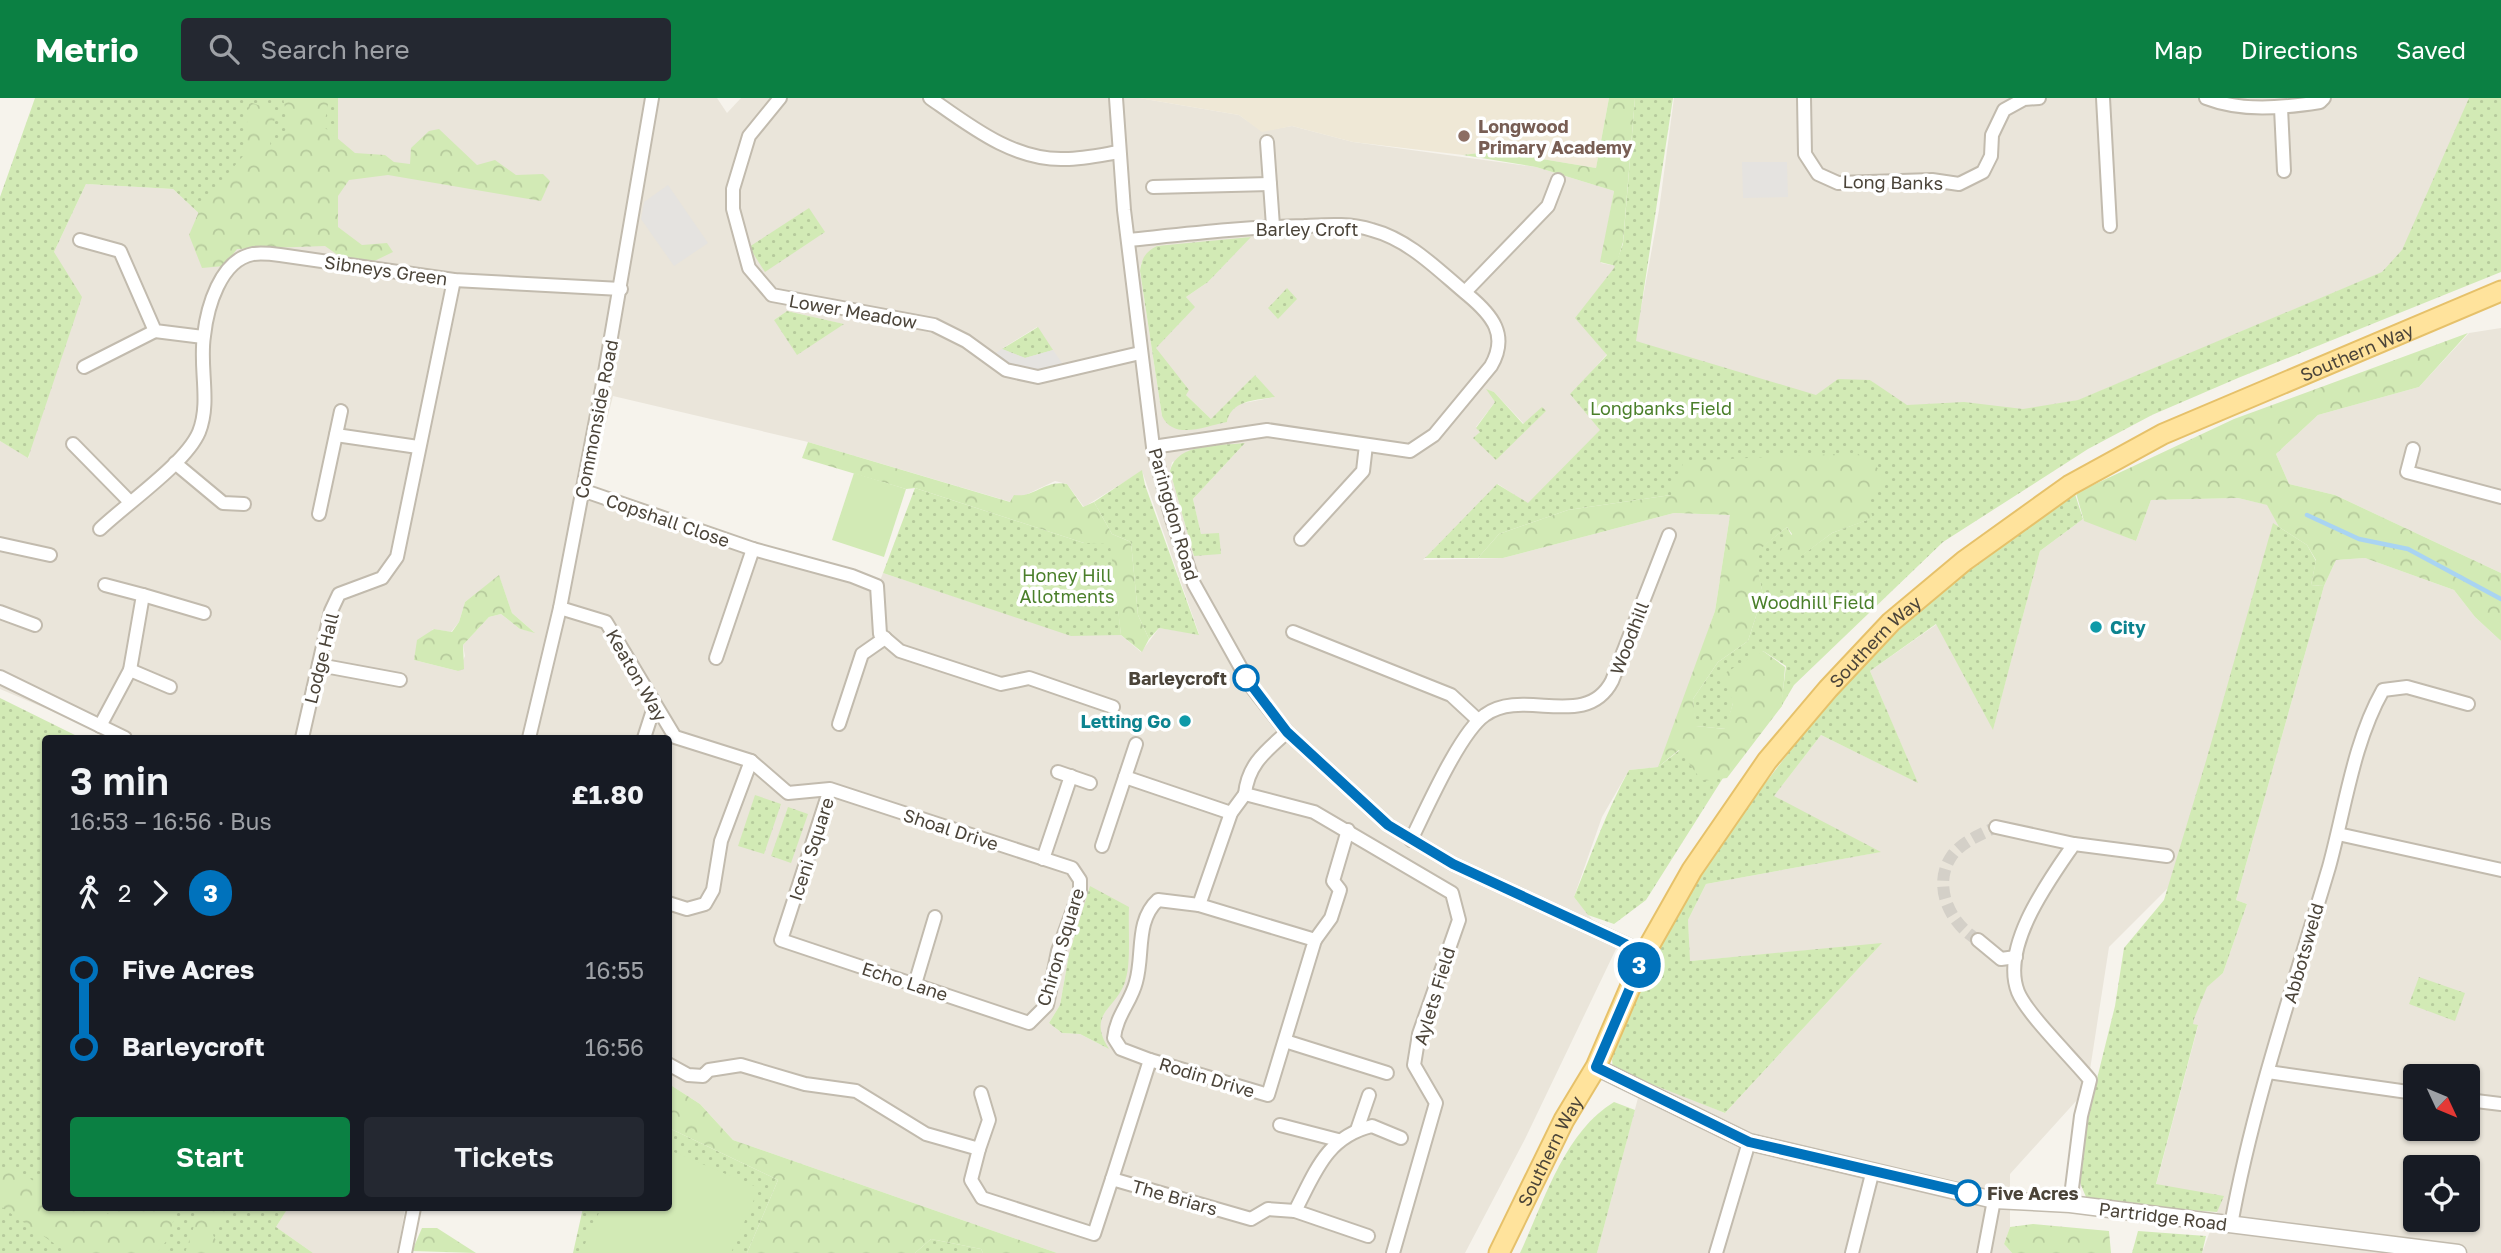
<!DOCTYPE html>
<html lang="en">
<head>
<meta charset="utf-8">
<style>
	body { margin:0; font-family:"Golos Text",sans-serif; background:#242831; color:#f1f3f6; height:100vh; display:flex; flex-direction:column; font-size:26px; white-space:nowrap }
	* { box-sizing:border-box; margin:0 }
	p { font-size:23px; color:#9ea1a6 }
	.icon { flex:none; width:38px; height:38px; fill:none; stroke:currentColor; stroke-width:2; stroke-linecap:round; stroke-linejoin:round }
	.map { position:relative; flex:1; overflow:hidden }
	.side { position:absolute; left:42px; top:637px; width:630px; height:476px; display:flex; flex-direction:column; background:#171b24; border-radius:7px; box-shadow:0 2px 5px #0004 }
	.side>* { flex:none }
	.badge { padding:0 14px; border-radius:23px; font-size:24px; line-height:46px }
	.needle { width:46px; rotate:134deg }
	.tools { position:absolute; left:2403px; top:966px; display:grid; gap:14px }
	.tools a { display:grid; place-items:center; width:77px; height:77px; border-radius:7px; background:#171b24; box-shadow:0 2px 5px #0004; font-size:35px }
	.map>.badge { position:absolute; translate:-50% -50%; box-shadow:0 0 0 4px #fff }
	.legs { display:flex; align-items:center; gap:10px; height:77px; padding:0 28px; font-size:23px }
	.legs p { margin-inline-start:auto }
	.summary { display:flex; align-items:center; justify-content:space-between; height:119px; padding:0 28px }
	h1 { font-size:38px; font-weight:600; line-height:52px }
	.button { display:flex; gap:14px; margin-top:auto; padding:14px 28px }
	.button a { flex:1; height:80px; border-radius:7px; background:#0b8043; color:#fff; font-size:28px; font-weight:600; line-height:80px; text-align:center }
	.button a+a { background:#242831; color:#f1f3f6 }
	ul { padding:0 28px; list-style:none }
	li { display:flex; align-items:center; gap:24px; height:77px; font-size:26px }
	li i { display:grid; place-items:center; width:10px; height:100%; margin:0 9px; background:currentColor }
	li i::after { content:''; width:18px; height:18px; margin:-9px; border:5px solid; border-radius:50%; background:#171b24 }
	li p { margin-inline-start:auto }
	li:first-child i { background:linear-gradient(#0000 50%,currentColor 0) }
	li:last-child i { background:linear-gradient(currentColor 50%,#0000 0) }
	header { display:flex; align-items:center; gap:42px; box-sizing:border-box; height:98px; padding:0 35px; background:#0b8043; color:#fff }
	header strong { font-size:33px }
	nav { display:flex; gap:38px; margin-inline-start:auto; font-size:24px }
	.search { width:490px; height:63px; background:#242831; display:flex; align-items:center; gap:18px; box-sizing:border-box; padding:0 24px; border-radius:7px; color:#9ea1a6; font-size:26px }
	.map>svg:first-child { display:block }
	.residential { fill:#eae5da; fill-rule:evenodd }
	.education { fill:#efe8d6 }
	.green { fill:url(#green-dots) }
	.forest { fill:url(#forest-crowns) }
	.pitch { fill:#d2eab5 }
	.parking { fill:#e5e3e0 }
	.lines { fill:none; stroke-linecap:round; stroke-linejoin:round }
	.stream { stroke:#a9d4f2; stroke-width:4.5 }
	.minor-tunnel { stroke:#d4d0c8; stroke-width:12; stroke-dasharray:12 6; stroke-linecap:butt }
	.minor-casing { stroke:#c2bbae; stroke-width:16 }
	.tertiary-casing { stroke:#c2bbae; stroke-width:19 }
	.primary-casing { stroke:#e6c16a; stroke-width:23 }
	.minor { stroke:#fff; stroke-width:12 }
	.tertiary { stroke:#fff; stroke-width:16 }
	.primary { stroke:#ffe39c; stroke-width:19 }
	.line-1-casing { stroke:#fff; stroke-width:16 }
	.line-1 { stroke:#0072bc; stroke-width:10 }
	.education-dot { fill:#8d6e63; stroke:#fff; stroke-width:2.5 }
	.culture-dot { fill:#0f9aa8; stroke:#fff; stroke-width:2.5 }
	.stop-1-dot { fill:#fff; stroke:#0072bc; stroke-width:3.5 }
	.labels { text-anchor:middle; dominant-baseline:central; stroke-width:7; stroke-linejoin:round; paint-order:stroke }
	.education-label { font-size:18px; font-weight:bold; fill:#785e54; stroke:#fff; text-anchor:start }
	.street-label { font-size:18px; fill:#4b4439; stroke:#fff }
	.park-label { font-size:18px; fill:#4a7f2a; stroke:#fff }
	.culture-label { font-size:18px; font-weight:bold; fill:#0d838f; stroke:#fff; text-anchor:start }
	.stop-label { font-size:18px; font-weight:bold; fill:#4b4439; stroke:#fff; text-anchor:end }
</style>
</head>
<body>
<header>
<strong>Metrio</strong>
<div class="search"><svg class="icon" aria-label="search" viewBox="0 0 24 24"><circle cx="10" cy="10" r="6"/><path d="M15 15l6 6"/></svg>Search here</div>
<nav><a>Map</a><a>Directions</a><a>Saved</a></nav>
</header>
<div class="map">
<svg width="2501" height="1155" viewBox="0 0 2501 1155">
	<defs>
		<pattern id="green-dots" width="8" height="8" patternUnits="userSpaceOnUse" patternTransform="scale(1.75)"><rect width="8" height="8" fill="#d2eab5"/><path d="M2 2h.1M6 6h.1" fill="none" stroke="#b6ca9c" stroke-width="1.8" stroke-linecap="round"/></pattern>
		<pattern id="forest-crowns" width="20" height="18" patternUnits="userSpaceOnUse" patternTransform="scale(1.75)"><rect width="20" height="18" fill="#d2eab5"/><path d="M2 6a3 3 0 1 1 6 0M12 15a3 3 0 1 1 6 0" fill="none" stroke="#b6ca9c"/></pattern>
	</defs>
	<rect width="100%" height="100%" fill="#f6f3ec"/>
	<g class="residential">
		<path d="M338,0H717L727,15L741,0H1139L1239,17L1262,33L1292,28L1353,44L1536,69L1614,93L1601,165L1616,168L1576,220L1607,256L1571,297L1601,332L1528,406L1498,386L1423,462L1503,460L1674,415L1730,417L1715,513L1681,612L1658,669L1629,672L1602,719L1574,799L1616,851L1525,1041L1465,1155H1057L733,1042L700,1006L669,986L668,640H115L0,591V343L29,360L54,154L86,86L173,91L237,151L338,57ZM1250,139L1208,184L1186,199L1194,209L1155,250L1186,297L1212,322L1255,277L1274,299L1239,306L1229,315L1227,324L1162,318L1140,173L1141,165ZM787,213L843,226L774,222ZM1037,229L1052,252L1003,251V250ZM1487,292L1494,294L1524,326L1542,310L1496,362L1474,340L1480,334L1476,329L1495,304ZM613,298L808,344L1011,404L1055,383L1067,386L1084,409L1142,373L1199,536L1159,530L1141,554L1121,537H1071L883,475L876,493L855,476L750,457L587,399ZM1244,346L1193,401L1201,437L1194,458L1170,373L1172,364ZM499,478L512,515L534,534L520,531L501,516L489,519L463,547L465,558L458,573L414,562L433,531L451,534L459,524L465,504ZM1069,856L1126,860V880L1099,924L1100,937L1107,950L1080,936L1062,935L1049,925L1060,907Z"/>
		<path d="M1674,0H2473L2403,152L2383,174L2079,302L2023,312L1906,309L1870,282H1843L1803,307L1635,243L1659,112Z"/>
		<path d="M2501,230V475L2335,397L2289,386L2276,356L2318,317L2419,289L2469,235Z"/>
		<path d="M2238,400L2268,407L2279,429L2173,785L2109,849L2087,991L2010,1076V1129L2004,1146L2012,1155H1597L1643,981L1725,1015L1881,846L1689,863L1688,822L1706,786L1880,754L1773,699L1821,637L1917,684L1870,573L1937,526L1993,631L2040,453L2083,421L2136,443L2151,402Z"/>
		<path d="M2365,460L2454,492L2475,519L2501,543V1155H2202L2217,1114L2156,1087L2198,928L2192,926L2197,907L2207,888L2223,875L2247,806L2236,802L2324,488L2336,462ZM2415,978H2468V1031H2415ZM2415,1069H2468V1122H2415Z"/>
		<path d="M288,1110H405L398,1152L407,1155H313L276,1129Z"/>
	</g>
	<path class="education" d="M1139,0H1609L1596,70L1494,53L1463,57L1353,44L1292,28L1262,34L1239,17Z"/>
	<g class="green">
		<path d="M35,0H338V57L237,151L173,91L86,86L54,154L82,199L28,360L0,343V99Z"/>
		<path d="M1635,0H1673L1636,243L1816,297L1838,281L1870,282L1907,307L1964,304L2023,311L2078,302L2382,174L2402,152L2469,0H2501V174L2238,280L2152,317L2088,351L1943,444L1794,587L1781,609L1786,568L1763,553L1733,605L1726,631L1695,628L1693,601L1718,564L1748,543L1763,496L1753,456L1787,429L1802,457L1832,435L1872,420L1671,397L1568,412L1499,436L1478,460H1425L1497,386L1528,405L1600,332L1570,296L1607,257L1575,220L1614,170L1623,146Z"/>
		<path d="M809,110L825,134L765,174L749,149Z"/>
		<path d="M1251,139L1208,184L1186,199L1195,209L1156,250L1189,292L1186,297L1211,321L1255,277L1275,299C1256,302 1231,302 1227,324C1205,328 1174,343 1162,318L1140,173C1142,160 1145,154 1157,148Z"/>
		<path d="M1287,190L1297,201L1278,221L1268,210Z"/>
		<path d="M787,213L844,226L797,257L774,222Z"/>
		<path d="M1038,229L1053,252L1025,260L1002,251Z"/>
		<path d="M1486,291L1494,294L1523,326L1542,309L1546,313L1496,362L1473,340L1480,334L1476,330L1495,304Z"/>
		<path d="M1245,345L1193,401L1201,436L1219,435L1221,456L1194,458L1170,373C1177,344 1220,348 1245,345Z"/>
		<path d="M1142,372L1145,387L1199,537L1159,530L1149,541L1138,517L1131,444L1112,436L1094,404Z"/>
		<path d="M915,390L1084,445H1111L1121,537L1071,538L883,475Z"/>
		<path d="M2074,393L2083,421L2040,453L1993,632L1936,526L1870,573L1918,685L1821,637L1774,698L1881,754L1706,786L1688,822L1690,863L1882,845L1725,1015L1613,971L1612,962L1636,874L1741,717L1842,585L1964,472Z"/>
		<path d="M2273,425L2307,447L2316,463L2311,487L2324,488L2236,802L2247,806L2223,875L2207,889L2194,921L2193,926L2198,927L2156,1086L2224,1098L2217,1114L2157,1110L2086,1099L2078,1080L2089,1013L2115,908L2124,850L2164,802L2206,663Z"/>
		<path d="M0,600L81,640H46V1110H288L276,1129L313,1155H0Z"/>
		<path d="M1680,652L1702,682L1723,680L1646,802L1614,826L1588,817L1574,799C1592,755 1606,714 1629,672L1658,669Z"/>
		<path d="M755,697L781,706L764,756L738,748Z"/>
		<path d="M788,709L808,716L791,765L771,758Z"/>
		<path d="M1090,788L1129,809C1128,827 1131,864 1126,880C1119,911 1085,914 1109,951L1080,936L1062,935L1049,925L1060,907L1069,856Z"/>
		<path d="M2419,879L2465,895L2455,923L2409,906Z"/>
		<path d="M1614,1004L1635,1012L1597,1155H1520C1544,1104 1564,1034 1614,1004Z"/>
		<path d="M669,1030L778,1082L747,1155H573L583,1110H668Z"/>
		<path d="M2138,1133L2206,1138L2202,1155H2132Z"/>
		<path d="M931,1141L981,1151L983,1155H915Z"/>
	</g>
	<g class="forest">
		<path d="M283,0H329L324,29L355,55L385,57L394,64L410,66L411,50L429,33L439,31L477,67L495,62L516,77L543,76L550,83L541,103L388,77L349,82L338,98V129L362,147L387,145L393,154L364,168L349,165L325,148L237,151L224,168L202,170L189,137L203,104L244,57L249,4L276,13L270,47L290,33Z"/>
		<path d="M1609,0H1635L1623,144L1616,168L1600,164L1614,93L1536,69L1463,57L1494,53L1596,70Z"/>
		<path d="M2468,235L2419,289L2318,317L2276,356L2289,386L2335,397L2501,475V543L2475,519L2454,492L2365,460L2336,462L2324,488L2311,487L2316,462L2307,447L2279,429L2267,407L2238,400L2151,402L2136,443L2084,423L2076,395L2234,321Z"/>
		<path d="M808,344L1010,404L1014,397C1035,400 1045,381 1067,386L1083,409L1094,404L1112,436L1131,444L1138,517L1149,541L1142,554L1121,537L1110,446L1084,445L915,390L906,391L802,360Z"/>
		<path d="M1857,355L1887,377L1868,406L1873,420L1832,435L1792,465L1780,454L1792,436L1787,429L1754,456L1763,496L1748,543L1718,564L1693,601L1696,628L1725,631L1733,605L1723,576L1763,553L1785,569L1782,608L1727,680L1702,683L1679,652L1658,669L1715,513L1730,417L1674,415L1503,460H1478L1499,436L1568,412L1671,397L1684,363Z"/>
		<path d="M499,477L512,515L535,535L520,531L501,516L489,519L463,547L464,571L458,573L414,562L417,542L434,531L452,534L459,524L465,504Z"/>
		<path d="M669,986L700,1006L733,1042L1057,1155H983L981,1151L931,1141L915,1155H747L778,1082L669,1030Z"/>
		<path d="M11,1069L45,1090L46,1110H97L107,1116L118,1110H177L168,1141L157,1155H68L0,1108V1070Z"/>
		<path d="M200,1110H230L213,1137L223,1155H185Z"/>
		<path d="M2033,1126L2109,1133L2111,1155H2012L2004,1146L2010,1129Z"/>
		<path d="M422,1130H437L476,1155L412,1153Z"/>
	</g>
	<g class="pitch">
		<path d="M854,375L906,391L884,459L832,442Z"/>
		<path d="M669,1052L759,1090L731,1155H581L601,1110H668Z"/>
	</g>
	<g class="parking">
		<path d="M1742,64H1787L1788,99L1743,100Z"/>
		<path d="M668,87L708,145L674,168L641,121L644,104Z"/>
		<path d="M1002,251L1025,260L1053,252L1062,265L1036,275L1006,268L992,257Z"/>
	</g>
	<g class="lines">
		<path class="stream" d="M2307,417L2359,441L2408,451L2501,501"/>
		<path class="minor-tunnel" d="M1978,842C1950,826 1932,788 1951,759C1961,744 1980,737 1996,729"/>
		<defs>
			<g id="minor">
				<path d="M780,0L749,38L733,91V111L749,170L772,197L934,227L966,243L1006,272L1038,279L1140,255"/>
				<path d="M930,0C970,28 1014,63 1065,61C1083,61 1101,57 1119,54"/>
				<path d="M1116,0L1124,112L1153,349L1172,421L1194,486L1251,588L1287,634L1388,727L1453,766L1645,855"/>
				<path d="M1804,0L1805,56L1818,76L1838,85L1932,82L1959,86L1983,74L1991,58L1992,37L2004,12L2024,1L2039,0"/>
				<path d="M2103,0L2110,128"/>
				<path d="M2206,0C2242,14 2282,10 2320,4L2324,0"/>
				<path d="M2281,10L2284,73"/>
				<path d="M1267,44L1273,128"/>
				<path d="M1153,89L1270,86"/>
				<path d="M80,142L120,153L155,233L203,239"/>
				<path d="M1129,142C1187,136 1245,129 1304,128C1326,127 1350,125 1372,132C1410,142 1439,173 1468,197C1492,217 1509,237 1491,268L1434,337L1410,353L1267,332L1153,349"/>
				<path d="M1465,194L1548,108L1558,82"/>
				<path d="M84,269L155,233"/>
				<path d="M336,337L418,349"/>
				<path d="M73,346L129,403"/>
				<path d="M2413,351L2407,374L2501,399"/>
				<path d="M175,365L223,405L244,406"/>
				<path d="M582,392L753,451L852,478L877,488L880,536L900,553L1001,586L1029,580L1113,609"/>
				<path d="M319,416L341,313"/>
				<path d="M100,431C126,406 186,365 199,334C211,304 199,269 204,238C207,210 220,162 253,156C262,155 272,156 280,157L454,182L621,191"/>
				<path d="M1301,441L1363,373L1366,347"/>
				<path d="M0,446L50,457"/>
				<path d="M143,497L204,515"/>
				<path d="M560,510L606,524L675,639L751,663"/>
				<path d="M0,514L35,527"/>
				<path d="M1293,534L1451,597L1478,622"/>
				<path d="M716,560L753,451"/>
				<path d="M319,567L400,582"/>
				<path d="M130,572L170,589"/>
				<path d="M0,579L125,640"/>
				<path d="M839,626L862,556L885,540"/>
				<path d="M100,628L130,572L143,497L105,487"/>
				<path d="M1287,634C1266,653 1248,666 1245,696L1314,714L1452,795L1459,822L1419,936L1414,967L1436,1005L1393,1155"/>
				<path d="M302,640L331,513L339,496L382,480L397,459L454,182"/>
				<path d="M529,640L560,510L604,280L652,0"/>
				<path d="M644,640L654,609"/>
				<path d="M1058,674L1090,685"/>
				<path d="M1125,679L1231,715"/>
				<path d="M1996,729L2074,746"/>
				<path d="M2338,736L2501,772"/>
				<path d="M1411,742C1426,712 1460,634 1485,617C1523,589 1586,633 1612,583L1669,437"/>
				<path d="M1102,748L1136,646"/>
				<path d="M1043,761L1071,678"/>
				<path d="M668,805L687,811L705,806L713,792L721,743L751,663L788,695L830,691L781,842L1029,925L1047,907L1058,853L1080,793V782L1072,770L830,691"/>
				<path d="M1315,842L1331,820L1340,792L1333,783L1348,732"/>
				<path d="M1978,842L2001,861L2016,859"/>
				<path d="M915,886L935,819"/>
				<path d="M1285,943L1387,975"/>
				<path d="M1150,962L1121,951L1114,940C1116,918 1131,904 1136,884C1144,856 1135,823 1158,802L1199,807"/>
				<path d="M668,966L688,977L703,978L709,972L741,967L805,986L856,993L926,1036L979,1051L971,1082L982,1100L1094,1136L1112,1081L1251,1121L1268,1111L1295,1113C1315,1075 1326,1039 1372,1028L1401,1040"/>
				<path d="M2268,974L2415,995"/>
				<path d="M2468,1002L2501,1006"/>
				<path d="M1280,1027L1338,1042"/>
				<path d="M1357,1032L1369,997"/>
				<path d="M979,1051L989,1022L981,995"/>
				<path d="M1112,1081L1150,962L1268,997L1315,842L1199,807L1231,715L1245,696"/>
				<path d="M2070,1106L2081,1018L2090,982C2072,960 2027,916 2018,894C2000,848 2050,781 2074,746L2167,758"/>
				<path d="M1295,1113L1368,1138"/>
				<path d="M2231,1127C2253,1005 2294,887 2329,769C2345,711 2353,645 2383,592L2407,589L2468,606"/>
				<path d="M405,1155L414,1110"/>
				<path d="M1716,1155L1749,1044"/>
				<path d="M1852,1155L1873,1072"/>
				<path d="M1984,1155L1994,1102"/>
			</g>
			<path id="tertiary" d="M1596,969L1749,1044L1994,1102L2070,1106L2458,1155"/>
			<g id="primary">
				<path id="s1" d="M1499,1155L1564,1022L1596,969L1645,855L1692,772L1767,663L1828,591L1891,524L1964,463L2070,387L2163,336L2501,193"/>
			</g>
		</defs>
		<use href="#minor" class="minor-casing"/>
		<use href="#tertiary" class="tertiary-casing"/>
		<use href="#primary" class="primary-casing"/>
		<use href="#minor" class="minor"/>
		<use href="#tertiary" class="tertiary"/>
		<use href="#primary" class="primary"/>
	</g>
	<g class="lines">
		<defs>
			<path id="line-1" d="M1246,580L1287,634L1388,727L1453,766L1645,855L1596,969L1749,1044L1968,1095"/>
		</defs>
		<use href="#line-1" class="line-1-casing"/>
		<use href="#line-1" class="line-1"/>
	</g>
	<circle class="education-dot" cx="1464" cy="38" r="7"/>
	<g class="culture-dot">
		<circle cx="2096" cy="529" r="7"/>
		<circle cx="1185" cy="623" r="7"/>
	</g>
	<g class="stop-1-dot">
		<circle cx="1246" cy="580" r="12"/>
		<circle cx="1968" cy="1095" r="12"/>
	</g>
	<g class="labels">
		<g class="education-label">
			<text x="1478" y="28">Longwood<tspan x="1478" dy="21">Primary Academy</tspan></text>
		</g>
		<g class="street-label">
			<text transform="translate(1893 84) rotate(1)">Long Banks</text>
			<text x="1307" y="131">Barley Croft</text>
			<text transform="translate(386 172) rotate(8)">Sibneys Green</text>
			<text transform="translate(853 213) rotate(10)">Lower Meadow</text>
			<text stroke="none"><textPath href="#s1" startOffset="1290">Southern Way</textPath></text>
			<text transform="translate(596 321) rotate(-79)">Commonside Road</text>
			<text transform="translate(1174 416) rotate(74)">Paringdon Road</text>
			<text transform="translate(668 422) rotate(19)">Copshall Close</text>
			<text transform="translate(1629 540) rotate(-69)">Woodhill</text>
			<text stroke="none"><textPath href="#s1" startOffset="723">Southern Way</textPath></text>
			<text transform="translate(321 560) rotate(-76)">Lodge Hall</text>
			<text transform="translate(637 577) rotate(60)">Keaton Way</text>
			<text transform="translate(951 731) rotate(18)">Shoal Drive</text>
			<text transform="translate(811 751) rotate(-72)">Iceni Square</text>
			<text transform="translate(1060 849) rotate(-73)">Chiron Square</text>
			<text transform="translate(2303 855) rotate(-74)">Abbotsweld</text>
			<text transform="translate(905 883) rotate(18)">Echo Lane</text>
			<text transform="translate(1434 898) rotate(-73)">Aylets Field</text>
			<text transform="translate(1207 979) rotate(17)">Rodin Drive</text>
			<text stroke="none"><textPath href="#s1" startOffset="114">Southern Way</textPath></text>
			<text transform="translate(1175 1099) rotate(16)">The Briars</text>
			<text transform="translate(2163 1118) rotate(7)">Partridge Road</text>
		</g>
		<g class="park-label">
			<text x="1661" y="310">Longbanks Field</text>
			<text x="1067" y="477">Honey Hill<tspan x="1067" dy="21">Allotments</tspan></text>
			<text x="1813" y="504">Woodhill Field</text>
		</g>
		<g class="culture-label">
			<text x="2110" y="529">City</text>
			<text x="1171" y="623" text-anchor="end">Letting Go</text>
		</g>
		<g class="stop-label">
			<text x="1227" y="580">Barleycroft</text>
			<text x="1987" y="1095" text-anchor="start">Five Acres</text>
		</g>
	</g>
</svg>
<div class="tools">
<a><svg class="needle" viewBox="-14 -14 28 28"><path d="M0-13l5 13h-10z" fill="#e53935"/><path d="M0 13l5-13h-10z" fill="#9ea1a6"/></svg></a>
<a><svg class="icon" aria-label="locate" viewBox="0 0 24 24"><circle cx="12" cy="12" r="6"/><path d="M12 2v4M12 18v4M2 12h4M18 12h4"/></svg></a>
</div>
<b class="badge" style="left:1639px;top:867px;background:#0072bc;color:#fff">3</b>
<section class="side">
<div class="summary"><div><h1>3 min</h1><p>16:53 – 16:56 · Bus</p></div><b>£1.80</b></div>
<div class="legs"><svg class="icon" aria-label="walk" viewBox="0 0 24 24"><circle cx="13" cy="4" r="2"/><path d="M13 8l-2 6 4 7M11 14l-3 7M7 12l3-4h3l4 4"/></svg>2<svg class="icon" aria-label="forward" viewBox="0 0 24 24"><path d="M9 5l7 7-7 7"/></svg><b class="badge" style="background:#0072bc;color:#fff">3</b></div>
<ul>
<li><i style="color:#0072bc"></i><b>Five Acres</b><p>16:55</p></li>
<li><i style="color:#0072bc"></i><b>Barleycroft</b><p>16:56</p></li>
</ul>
<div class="button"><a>Start</a><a>Tickets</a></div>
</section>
</div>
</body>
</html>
